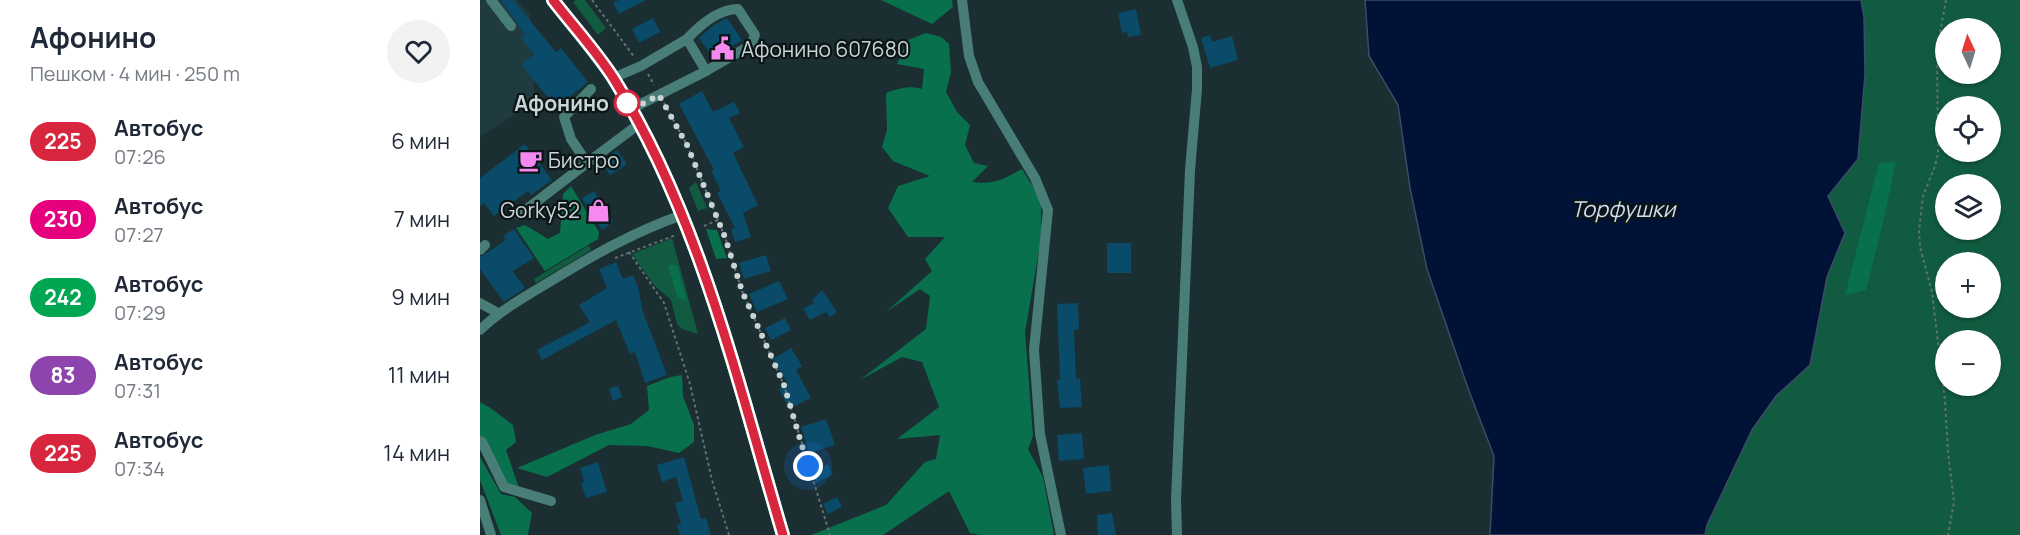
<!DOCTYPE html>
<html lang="ru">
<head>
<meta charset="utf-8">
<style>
	body { margin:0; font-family:Manrope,sans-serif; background:#f2f2f3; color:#1f2937; height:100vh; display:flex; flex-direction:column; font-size:22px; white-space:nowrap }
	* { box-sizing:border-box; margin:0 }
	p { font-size:20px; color:#747a83 }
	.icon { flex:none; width:33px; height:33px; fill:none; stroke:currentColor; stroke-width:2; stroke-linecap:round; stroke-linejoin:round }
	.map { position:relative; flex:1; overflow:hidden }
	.drawer { display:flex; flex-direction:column; background:#fff; width:480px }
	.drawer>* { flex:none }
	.badge { padding:0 12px; border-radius:20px; font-size:21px; line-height:39px }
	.needle { width:39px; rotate:356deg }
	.buttons { position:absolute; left:1455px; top:18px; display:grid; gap:12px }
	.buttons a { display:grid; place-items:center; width:66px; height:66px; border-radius:50%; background:#fff; box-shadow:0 2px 4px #0004; font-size:30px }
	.you { position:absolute; width:30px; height:30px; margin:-15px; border:4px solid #fff; border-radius:50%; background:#1a73e8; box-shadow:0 0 0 9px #1a73e833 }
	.map>.badge { position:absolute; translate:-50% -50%; box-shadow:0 0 0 3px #fff }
	.round { display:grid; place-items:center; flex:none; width:63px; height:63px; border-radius:32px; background:#f2f2f3 }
	.overview { display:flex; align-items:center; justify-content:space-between; height:102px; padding:0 30px }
	h1 { font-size:28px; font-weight:700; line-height:45px }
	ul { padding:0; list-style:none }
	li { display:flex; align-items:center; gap:18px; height:78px; padding:0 30px }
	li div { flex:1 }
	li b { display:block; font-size:22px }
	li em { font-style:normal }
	li .badge { min-width:66px; font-weight:700; text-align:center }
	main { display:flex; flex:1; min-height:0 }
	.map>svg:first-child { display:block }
	.built { fill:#1f3b40 }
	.green { fill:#115c40; fill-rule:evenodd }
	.forest { fill:#08704d }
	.water { fill:#001236; stroke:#3c4c66; stroke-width:1.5 }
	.building { fill:#094b68 }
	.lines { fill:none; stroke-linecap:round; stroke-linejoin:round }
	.path { stroke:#617174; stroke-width:2; stroke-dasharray:3 3; stroke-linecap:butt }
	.minor { stroke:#487e77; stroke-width:10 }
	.major { stroke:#58d1c5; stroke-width:14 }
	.line-casing { stroke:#fff; stroke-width:14 }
	.line { stroke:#d7263d; stroke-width:9 }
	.walk { stroke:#c9d4d6; stroke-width:6; stroke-dasharray:0 10.8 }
	.stop-dot { fill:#fff; stroke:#d7263d; stroke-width:3 }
	.labels { text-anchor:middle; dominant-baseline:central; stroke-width:4.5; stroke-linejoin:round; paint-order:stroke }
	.poi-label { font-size:21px; fill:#c9d4d6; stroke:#0c1516; text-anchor:start }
	.stop-label { font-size:21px; font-weight:bold; fill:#c9d4d6; stroke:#0c1516; text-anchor:end }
	.water-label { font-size:22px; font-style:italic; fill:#d0def2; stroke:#0c1516 }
</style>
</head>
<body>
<main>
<section class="drawer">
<div class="overview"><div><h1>Афонино</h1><p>Пешком · 4 мин · 250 m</p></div><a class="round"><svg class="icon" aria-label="heart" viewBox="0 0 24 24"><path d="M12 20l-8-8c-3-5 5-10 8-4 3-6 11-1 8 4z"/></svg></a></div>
<ul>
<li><span class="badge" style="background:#d7263d;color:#fff">225</span><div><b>Автобус</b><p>07:26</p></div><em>6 мин</em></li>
<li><span class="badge" style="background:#e6007e;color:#fff">230</span><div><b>Автобус</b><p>07:27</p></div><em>7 мин</em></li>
<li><span class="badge" style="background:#00a651;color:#fff">242</span><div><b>Автобус</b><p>07:29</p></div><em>9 мин</em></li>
<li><span class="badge" style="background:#8e44ad;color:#fff">83</span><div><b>Автобус</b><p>07:31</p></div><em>11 мин</em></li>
<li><span class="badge" style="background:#d7263d;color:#fff">225</span><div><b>Автобус</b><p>07:34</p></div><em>14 мин</em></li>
</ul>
</section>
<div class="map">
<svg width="1540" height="535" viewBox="0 0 1540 535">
	<rect width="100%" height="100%" fill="#1b2e32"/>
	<path class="built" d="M0,0H37L50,15L55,101L0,137Z"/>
	<g class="green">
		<path d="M96,0H105L126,28L118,35L93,2Z"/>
		<path d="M1381,0H1540V535H1225L1226,525L1272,430L1296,396L1330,364L1347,277L1365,233L1348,196L1378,159L1385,74L1384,17ZM1466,28H1510V74H1466ZM1466,106H1510V152H1466ZM1466,184H1510V230H1466ZM1466,262H1510V308H1466ZM1466,340H1510V386H1466Z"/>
		<path d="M216,182L227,208L218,211L209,188Z"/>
		<path d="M192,238L218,334L202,329L197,324L191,300L174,285L152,254Z"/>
		<path d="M108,246L111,248L110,251L56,283L54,279Z"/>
	</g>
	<g class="forest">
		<path d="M401,0H472L473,7L452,24Z"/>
		<path d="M446,33L461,37L469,44L471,72L466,92L477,112L490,125L485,145L494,163L508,166L492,182C513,185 524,179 542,169L561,200V239L545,332L553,436L548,449L563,477L574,535H500L490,533L469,491L403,535H331L406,505L445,462L456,459L460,435L417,439L459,407L442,362L422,357L380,380L446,329L450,296L440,289L406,312L452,271L445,259L465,237H428L408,208L418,186L450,176L413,161L402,147L407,130L406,93C418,88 430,85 442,89L444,69L417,64L428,40Z"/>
		<path d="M1416,162L1404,218L1386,290L1365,295L1399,163Z"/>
		<path d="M91,186L119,232L118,239L65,271L36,228L45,225L68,239L80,233L83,194Z"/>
		<path d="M226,229L237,230L247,258L236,259Z"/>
		<path d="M188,265H197L207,302L197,297Z"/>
		<path d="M202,375L203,396L214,425V442L199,453L167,446L129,445L67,477L37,468L115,435L151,424L169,410L167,386L190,377Z"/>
		<path d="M0,402L12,409L33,425L36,442L26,450L39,488L21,483L0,450Z"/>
		<path d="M0,457L21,494L35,497L52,513L48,535H21L0,480Z"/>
	</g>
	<path class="water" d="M885,0H1381L1384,17L1385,74L1378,159L1348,196L1365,233L1347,277L1330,365L1296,396L1272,430L1227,525L1225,535H1010L1014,456L989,391L947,269L930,188L918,105L889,56Z"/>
	<g class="building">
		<path d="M21,0H33L76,52L81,48L108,82L76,108L41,64L54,54L41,38L45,35Z"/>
		<path d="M139,0H166L139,14L133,3Z"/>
		<path d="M656,9L661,35L648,37L647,32L642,33L638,13Z"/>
		<path d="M173,18L180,32L159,43L152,29Z"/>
		<path d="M247,18L262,40L233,58L219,38L234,25Z"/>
		<path d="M730,35L732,42L752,36L758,60L730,68L721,38Z"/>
		<path d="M222,91L233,112L254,102L260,113L249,118L264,147L253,153L278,205L263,213L271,237L255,242L251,229L255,228L237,193L241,191L231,171L234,170L199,104Z"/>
		<path d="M45,144L72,180L51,195L48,191L14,216L4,203L0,206V178Z"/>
		<path d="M137,150L147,164L130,175L121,162Z"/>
		<path d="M114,191L133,222L122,230L102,198Z"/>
		<path d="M34,229L54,258L33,271L45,288L24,302L0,269V257L26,240L23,236Z"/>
		<rect x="627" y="243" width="24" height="30"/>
		<path d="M286,255L291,271L264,279L259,263Z"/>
		<path d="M136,262L143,279L153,275L158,287L163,312L187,375L165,383L155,352L150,354L136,320L62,360L57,350L110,322L99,305L127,288L119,269Z"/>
		<path d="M299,281L308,299L277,312L269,294Z"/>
		<path d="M342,290L357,312L350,317L346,312L330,320L323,309L334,303L332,300Z"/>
		<path d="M598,303L599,329L594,330L596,379L600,378L602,407L580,408L577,380H580L577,304Z"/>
		<path d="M305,318L311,330L291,340L285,328Z"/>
		<path d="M311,348L322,366L316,370L331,398L309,409L299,389L308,384L293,359Z"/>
		<path d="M138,385L142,397L133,401L129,389Z"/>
		<path d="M346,419L355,445L329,453L321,427Z"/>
		<path d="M602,433L604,459L579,461L577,435Z"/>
		<path d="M204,457L221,519L226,518L231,535H200L197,525L201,524L195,503L203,501L196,477L182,482L177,465Z"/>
		<path d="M118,462L127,492L106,498L101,483L104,481L100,468Z"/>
		<path d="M348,464L353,474L336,483L331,473Z"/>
		<path d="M629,465L631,491L606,494L603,468Z"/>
		<path d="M357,497L362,507L348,514L343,504Z"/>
		<path d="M632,513L636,535H618L617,515Z"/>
	</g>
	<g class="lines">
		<g class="path">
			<path d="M112,0L155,58"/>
			<path d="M1466,0L1457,50L1458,153L1455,166L1443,196L1439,231L1440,247L1452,292L1465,401L1468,452L1474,502L1468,535"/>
			<path d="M168,74L174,85"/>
			<path d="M184,103L207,145L245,237L262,291L304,385L350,535"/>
			<path d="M224,226L238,220"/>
			<path d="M149,252L184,303L210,384L232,480L249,535"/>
			<path d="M135,258L196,235"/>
		</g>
		<g class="minor">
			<path d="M11,0L31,26"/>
			<path d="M482,0L489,56L498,82L555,178L568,210L554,350L560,434L581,535"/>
			<path d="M207,39C220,25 238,9 258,9L275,35L271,45L226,71"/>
			<path d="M133,78L161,66L207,39L226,71L151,109"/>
			<path d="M107,163L159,124"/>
			<path d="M39,215L107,163L91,139L84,117L111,89"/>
			<path d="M0,250L5,245"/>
			<path d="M0,303L18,313"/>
			<path d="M0,330C21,310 46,296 71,281C115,254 154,232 202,215"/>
			<path d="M0,441L2,442L24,487L71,501"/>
			<path d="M0,500L11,535"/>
			<path d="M697,535L696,500L710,170L717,89V67L713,47L697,0"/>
		</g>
		<path class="major" d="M73,0C93,26 116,52 134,79C220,218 257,380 303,535"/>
	</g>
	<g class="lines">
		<defs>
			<path id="line" d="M73,0C93,26 117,52 134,79C220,218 257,380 303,535"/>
		</defs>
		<use href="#line" class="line-casing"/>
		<use href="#line" class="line"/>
		<path class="walk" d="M147,103L151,110L179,95L207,145L245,237L262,291L304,385L328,466"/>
	</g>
	<defs>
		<symbol id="civic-bare" viewBox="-9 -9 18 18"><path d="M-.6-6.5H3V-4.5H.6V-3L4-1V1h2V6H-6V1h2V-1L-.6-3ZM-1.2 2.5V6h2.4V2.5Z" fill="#f589ef" stroke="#0c1516" stroke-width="2.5" paint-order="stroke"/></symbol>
		<symbol id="cafe-bare" viewBox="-9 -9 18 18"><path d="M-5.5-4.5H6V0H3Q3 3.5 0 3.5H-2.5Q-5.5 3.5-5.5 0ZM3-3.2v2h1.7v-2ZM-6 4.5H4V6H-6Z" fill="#f589ef" stroke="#0c1516" stroke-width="2.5" paint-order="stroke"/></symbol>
		<symbol id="shop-bare" viewBox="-9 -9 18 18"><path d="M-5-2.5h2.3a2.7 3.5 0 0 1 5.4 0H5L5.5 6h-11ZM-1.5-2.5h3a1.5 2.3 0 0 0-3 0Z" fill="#f589ef" stroke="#0c1516" stroke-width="2.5" paint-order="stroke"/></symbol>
	</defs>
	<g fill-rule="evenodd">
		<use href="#civic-bare" x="226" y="32" width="33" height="33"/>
		<use href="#cafe-bare" x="34" y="144" width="33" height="33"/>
		<use href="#shop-bare" x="102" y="194" width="33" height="33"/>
	</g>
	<circle class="stop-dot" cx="147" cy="103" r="12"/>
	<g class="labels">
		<g class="poi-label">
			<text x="261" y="49">Афонино 607680</text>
			<text x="68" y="160">Бистро</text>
			<text x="100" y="210" text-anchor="end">Gorky52</text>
		</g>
		<g class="stop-label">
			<text x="129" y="103">Афонино</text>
		</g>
		<g class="water-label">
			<text x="1143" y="209">Торфушки</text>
		</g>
	</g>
</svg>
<div class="buttons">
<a><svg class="needle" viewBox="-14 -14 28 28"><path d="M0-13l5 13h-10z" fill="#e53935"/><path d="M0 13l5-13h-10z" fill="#747a83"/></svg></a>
<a><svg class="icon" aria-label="locate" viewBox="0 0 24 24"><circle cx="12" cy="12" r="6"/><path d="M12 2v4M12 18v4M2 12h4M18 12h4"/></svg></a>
<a><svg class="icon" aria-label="layers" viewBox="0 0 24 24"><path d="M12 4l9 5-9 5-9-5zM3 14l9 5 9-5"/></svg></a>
<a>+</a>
<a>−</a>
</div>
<div class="you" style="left:328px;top:466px"></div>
</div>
</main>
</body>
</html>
